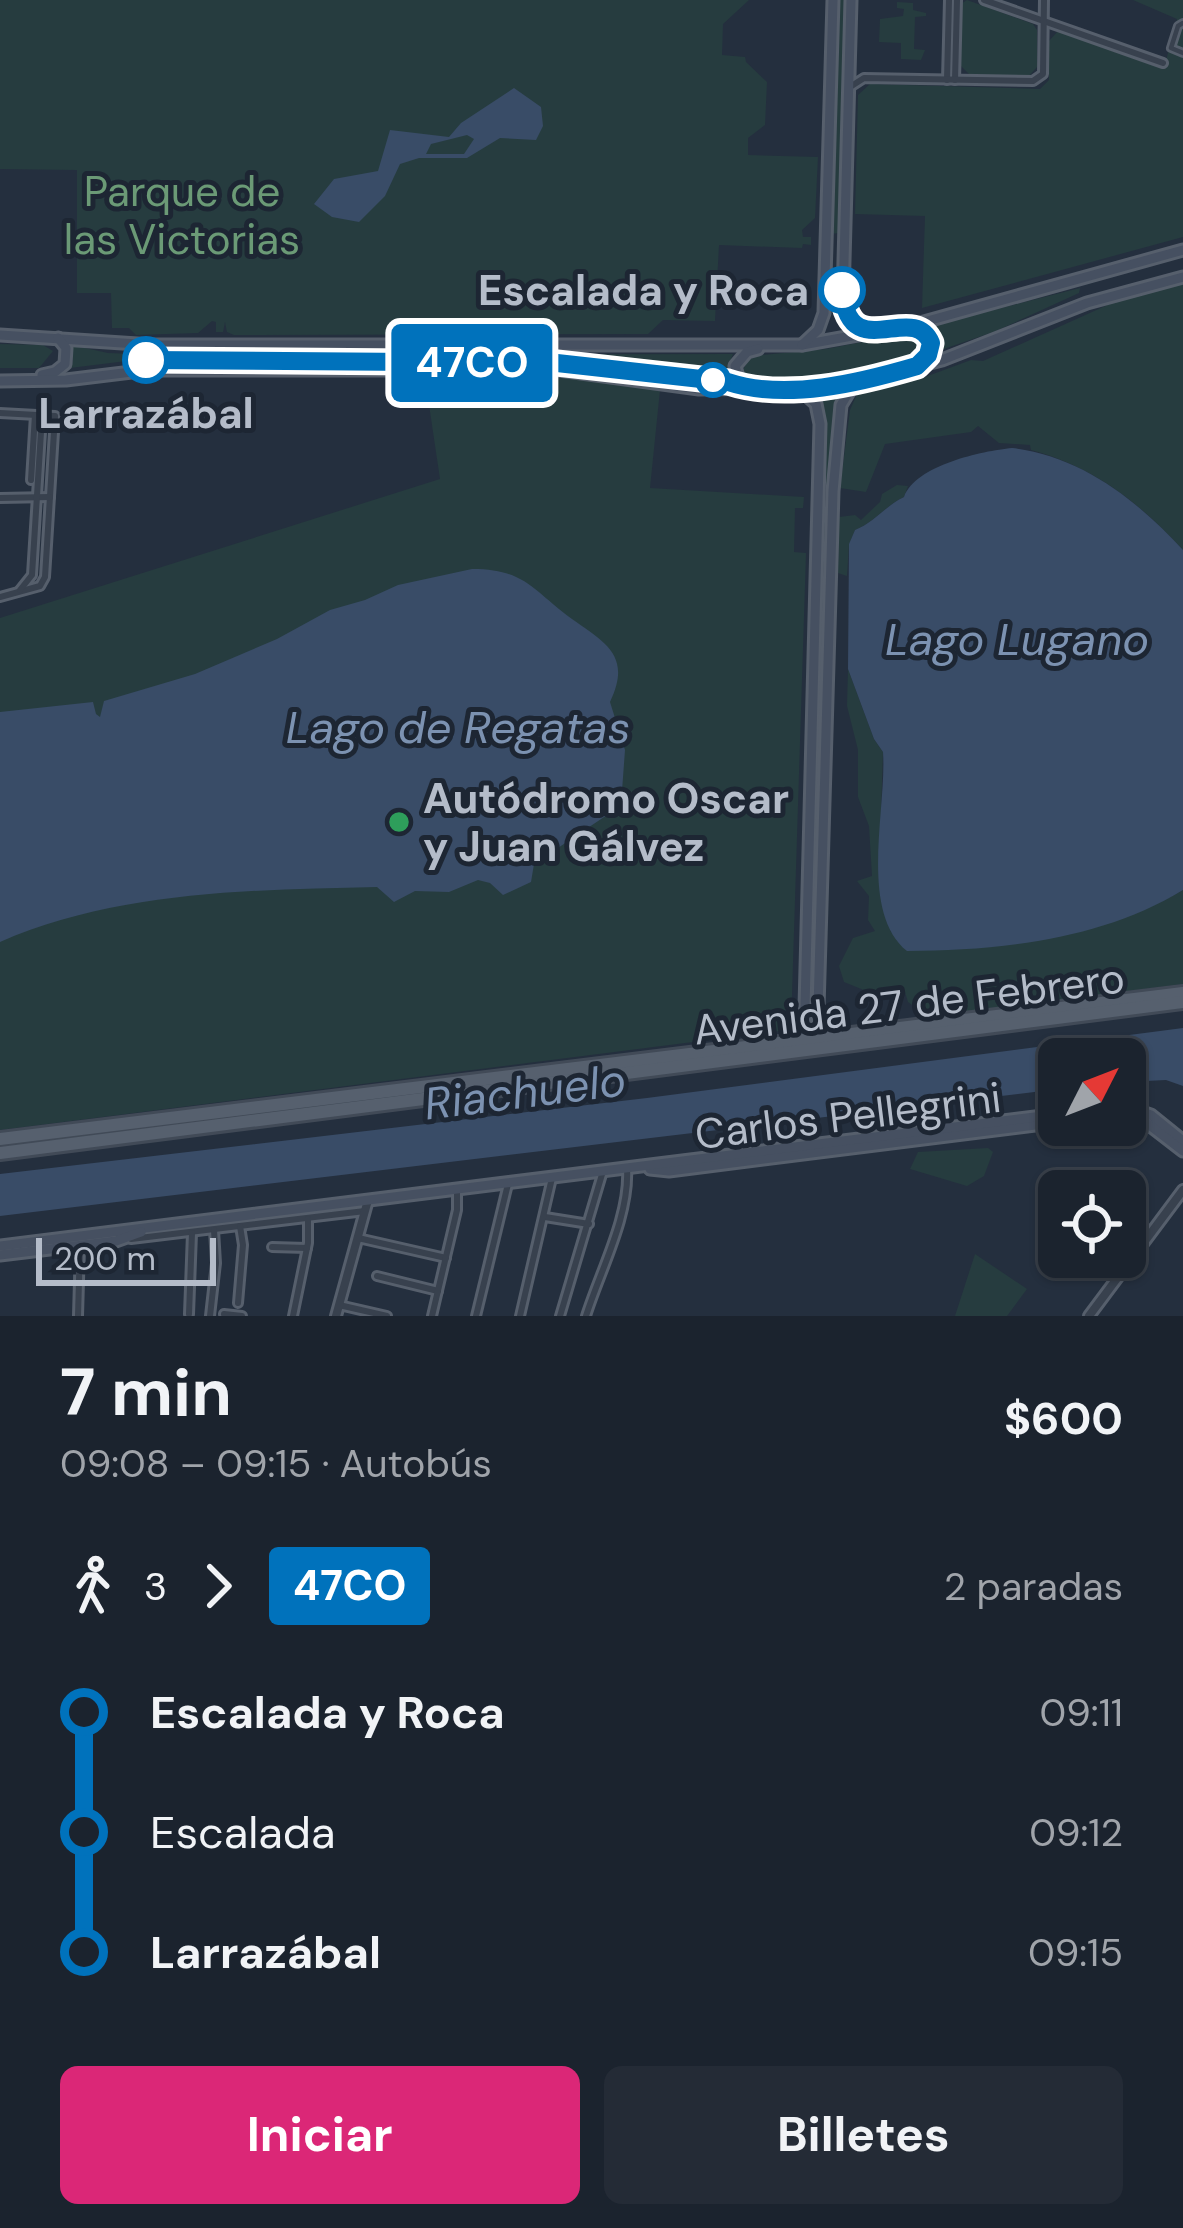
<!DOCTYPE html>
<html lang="es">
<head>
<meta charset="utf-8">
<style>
	body { margin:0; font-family:"DM Sans",sans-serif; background:#242b36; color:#f1f3f6; height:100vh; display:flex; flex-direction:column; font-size:45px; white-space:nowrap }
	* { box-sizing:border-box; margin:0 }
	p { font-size:39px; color:#a0a4aa }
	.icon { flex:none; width:66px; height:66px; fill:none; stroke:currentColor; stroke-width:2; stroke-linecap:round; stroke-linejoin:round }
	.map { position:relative; height:1316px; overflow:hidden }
	.panel { display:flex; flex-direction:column; background:#1b232e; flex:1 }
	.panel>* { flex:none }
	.badge { padding:0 24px; border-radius:9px; font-size:42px; line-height:78px }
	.needle { width:78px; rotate:48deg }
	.buttons { position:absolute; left:1038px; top:1038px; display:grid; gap:24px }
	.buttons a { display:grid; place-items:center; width:108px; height:108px; border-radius:18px; background:#1b232e; box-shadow:0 3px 9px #0004,0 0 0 3px #39404a; font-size:60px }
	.scale { position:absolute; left:36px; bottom:30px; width:180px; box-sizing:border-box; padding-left:12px; border:6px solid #b4bcc9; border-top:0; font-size:33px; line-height:42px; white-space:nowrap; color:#b4bcc9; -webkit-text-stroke:9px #1d2633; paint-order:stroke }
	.map>.badge { position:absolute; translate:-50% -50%; box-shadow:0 0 0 6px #fff }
	.legs { display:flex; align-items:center; gap:18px; height:132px; padding:0 60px; font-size:39px }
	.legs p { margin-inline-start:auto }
	.overview { display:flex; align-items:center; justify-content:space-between; height:204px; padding:0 60px }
	h1 { font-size:66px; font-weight:700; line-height:90px }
	.primary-button { display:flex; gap:24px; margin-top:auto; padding:24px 60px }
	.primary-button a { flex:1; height:138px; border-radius:18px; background:#db2777; color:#fff; font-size:48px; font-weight:700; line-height:138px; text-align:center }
	.primary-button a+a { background:#242b36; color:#f1f3f6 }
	ul { padding:0 60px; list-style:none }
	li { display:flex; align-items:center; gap:42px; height:120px; font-size:45px }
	li i { display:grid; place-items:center; width:18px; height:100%; margin:0 15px; background:currentColor }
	li i::after { content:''; width:30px; height:30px; margin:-15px; border:9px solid; border-radius:50%; background:#1b232e }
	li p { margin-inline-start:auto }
	li:first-child i { background:linear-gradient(#0000 50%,currentColor 0) }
	li:last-child i { background:linear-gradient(currentColor 50%,#0000 0) }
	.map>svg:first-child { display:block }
	.green { fill:#263c3f }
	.water { fill:#394c67; fill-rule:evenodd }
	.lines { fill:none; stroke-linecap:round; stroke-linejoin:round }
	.pedestrian-casing { stroke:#565f6c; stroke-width:10 }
	.minor-casing { stroke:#565f6c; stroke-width:12 }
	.tertiary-casing { stroke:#565f6c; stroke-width:14 }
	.secondary-casing { stroke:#565f6c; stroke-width:15 }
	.primary-casing { stroke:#414a57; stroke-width:18 }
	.pedestrian { stroke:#38414e; stroke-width:4.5 }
	.minor { stroke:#38414e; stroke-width:6 }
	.tertiary { stroke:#38414e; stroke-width:8 }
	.secondary { stroke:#465061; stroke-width:9 }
	.primary { stroke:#56606e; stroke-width:12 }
	.line-1-casing { stroke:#fff; stroke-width:27 }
	.line-1 { stroke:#0072bc; stroke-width:18 }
	.stop-1-dot { fill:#fff; stroke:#0072bc; stroke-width:6 }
	.leisure-dot { fill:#2e9e5b; stroke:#1d2633; stroke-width:4.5 }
	.labels { text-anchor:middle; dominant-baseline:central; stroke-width:10; stroke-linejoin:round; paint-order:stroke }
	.park-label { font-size:42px; fill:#6b9a76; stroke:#1d2633 }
	.stop-label { font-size:42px; font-weight:bold; fill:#b4bcc9; stroke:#1d2633; text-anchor:end }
	.poi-label { font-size:42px; font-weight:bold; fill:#b4bcc9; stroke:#1d2633; text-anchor:start }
	.street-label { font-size:42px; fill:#b4bcc9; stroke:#1d2633 }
	.water-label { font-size:45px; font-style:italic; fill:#7c92b1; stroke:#1d2633 }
</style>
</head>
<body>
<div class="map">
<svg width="1183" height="1316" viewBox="0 0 1183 1316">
	<rect width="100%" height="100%" fill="#242f3e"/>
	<g class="green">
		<path d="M0,0H749L723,24L722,55L745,57L746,62L767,82L765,125L748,138V155L818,157L815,218L802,230L803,237H811V245L803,244L802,248L719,245L715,321L663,320L648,334L234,335L227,332L225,322L223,332H216V322L212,321L198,333L136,335L129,328H112L111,293H77V170L0,169Z"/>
		<path d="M837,0H846L839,233L831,234Z"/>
		<path d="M967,0L1033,24L1037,30V67L1029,76L970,75L960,65L961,4Z"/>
		<path d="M1133,0H1183V237L922,308L925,216L855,214L858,95L870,84L1040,89L1049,80V41L1058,31L1164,68L1177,19Z"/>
		<path d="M897,2L913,3V10L926,13V16L915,17L914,49L925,50L921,60L901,59V43L879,42L880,19L903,16L904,9L897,8Z"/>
		<path d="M1183,282V550C1139,502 1094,467 1031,450L1030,445L999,443L978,426L971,432L885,444L866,492L840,488L850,410L857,394L925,377L971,360L983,361L1112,303Z"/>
		<path d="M1080,288L1079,293L996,331L935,352L930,326Z"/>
		<path d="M915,332L928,344L919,360C887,371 762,399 742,371L751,356L826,349Z"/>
		<path d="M0,344L43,345L53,351L39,368H0Z"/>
		<path d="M71,345L108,353L163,355L733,354L728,368L731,380L567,361H190L151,358L70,368L73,361Z"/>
		<path d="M556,376L614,380L660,390L650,488L804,497L803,508H795L794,552L806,553L791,1026L788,1030L0,1130V618L440,479L425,378Z"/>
		<path d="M840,390L830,485L828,486L823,480L826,418L817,393Z"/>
		<path d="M897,485L908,486L904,497C885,506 875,522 855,530L849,545L847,576L838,573L839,517L855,515L861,520L880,502L882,494Z"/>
		<path d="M824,502L827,510L812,1025L810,1021Z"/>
		<path d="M848,669L874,739L883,752L879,876L891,932L1000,945C1069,936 1122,924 1183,890V984L928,1017L908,1002L905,992L876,995L844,982L839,966L853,938L875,931L868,920L869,896L857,881L872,876L869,826L858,797V750L847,706Z"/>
		<path d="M988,1148L993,1152L984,1176L967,1186L910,1169L918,1152Z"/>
		<path d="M975,1254L1027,1289L1007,1316H955Z"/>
	</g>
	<g class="water">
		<path d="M514,88L541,107L543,126L536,140L500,138L467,158H419L400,164L385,196L359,222L332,217L314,204L334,179L378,171L390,130L449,137L461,123ZM467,135L474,139L464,154H426L431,144Z"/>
		<path d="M1012,448C1081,456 1137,500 1183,550V890C1103,939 1000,951 907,951C858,911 887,808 883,752L874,739L848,669L849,544L855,530C875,522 885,506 904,497C916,465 982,451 1012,448Z"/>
		<path d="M472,569C526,569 533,591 572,619C606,643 632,656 610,702L625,750L622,791L616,809L534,864L531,882L503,895L490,883L478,880L449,892L415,891L394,902L377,887C250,890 118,891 0,942V712L93,702L96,714L100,717L104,701L195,674L277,639L330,610L365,600L398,585Z"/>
		<path d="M1183,1028V1086L1166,1080L1125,1082V1059H1059V1089L0,1216V1174L647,1098Z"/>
	</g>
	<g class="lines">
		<defs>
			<path id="pedestrian" d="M1183,23L1178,26L1171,48L1183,53"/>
			<g id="minor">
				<path d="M984,0L1163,63"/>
				<path d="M947,80L949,0"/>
				<path d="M955,80L957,0"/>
				<path d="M850,87L864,78L1033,81L1043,74L1044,0"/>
				<path d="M0,413L55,416L45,577L40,586L0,597"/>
				<path d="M31,480L35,415"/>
				<path d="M0,498L50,497"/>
				<path d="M20,590L32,575L42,416"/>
				<path d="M545,1217L589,1224"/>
				<path d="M358,1238L446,1258"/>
				<path d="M131,1239L365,1211"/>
				<path d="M272,1247L307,1248"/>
				<path d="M377,1276L438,1291"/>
				<path d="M238,1303L243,1245L240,1226"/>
				<path d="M339,1305L387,1316"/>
				<path d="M189,1314L192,1233"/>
				<path d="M224,1314L242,1316"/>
				<path d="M78,1316L80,1245"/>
				<path d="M210,1316L216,1263L214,1230"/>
				<path d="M293,1316L308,1243V1219"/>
				<path d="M432,1316L457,1210V1191"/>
				<path d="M476,1316L508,1184"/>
				<path d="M520,1316L552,1178"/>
				<path d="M560,1316L603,1171"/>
				<path d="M586,1316C600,1271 630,1216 627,1168"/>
			</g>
			<g id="tertiary">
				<path d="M336,1316L368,1200"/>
				<path d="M1089,1316L1183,1190"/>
			</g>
			<g id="secondary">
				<path d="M851,0L843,298C847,318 856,327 875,331"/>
				<path d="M915,325L927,333L931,343L921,363"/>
				<path d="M0,335L153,345H802L913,325L1183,250"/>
				<path d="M802,345L818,330L824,313L833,0"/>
				<path d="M42,375L55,372L65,364L66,348L58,338"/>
				<path d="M0,381L66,380L148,370H559L699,389L798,388L855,382L942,360L1087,303L1183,277"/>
				<path d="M798,388L816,404L820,424L804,1046"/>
				<path d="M751,389L738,377L735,366L747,352L758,349"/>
				<path d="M817,1043L833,491L841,405L855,382"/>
				<path d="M1125,1106L1151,1115L1183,1141"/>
				<path d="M1125,1114L1139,1117L1183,1151"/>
				<path d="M650,1169L669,1171L1059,1122"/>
				<path d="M0,1246L1059,1114"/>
				<path d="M0,1255L116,1241L141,1232"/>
			</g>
			<g id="primary">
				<path d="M0,1139L1183,993"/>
				<path d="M0,1153L1183,1002"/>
			</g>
		</defs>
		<use href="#pedestrian" class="pedestrian-casing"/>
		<use href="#minor" class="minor-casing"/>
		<use href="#tertiary" class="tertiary-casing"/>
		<use href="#secondary" class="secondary-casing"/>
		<use href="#primary" class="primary-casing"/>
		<use href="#pedestrian" class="pedestrian"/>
		<use href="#minor" class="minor"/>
		<use href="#tertiary" class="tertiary"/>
		<use href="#secondary" class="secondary"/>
		<use href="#primary" class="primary"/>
	</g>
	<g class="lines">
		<defs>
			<path id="line-1" d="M146,360L557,363L728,382C786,401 859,383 917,366L928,355L931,343C913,300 849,368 842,290"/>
		</defs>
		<use href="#line-1" class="line-1-casing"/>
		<use href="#line-1" class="line-1"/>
	</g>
	<g class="stop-1-dot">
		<circle cx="842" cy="290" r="21"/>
		<circle cx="146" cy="360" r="21"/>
		<circle cx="713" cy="380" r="15"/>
	</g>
	<circle class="leisure-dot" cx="399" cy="822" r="12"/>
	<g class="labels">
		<g class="park-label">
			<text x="182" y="191">Parque de<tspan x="182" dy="48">las Victorias</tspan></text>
		</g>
		<g class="stop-label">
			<text x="809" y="290">Escalada y Roca</text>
			<text x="146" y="413" text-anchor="middle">Larrazábal</text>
		</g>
		<g class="poi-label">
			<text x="423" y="798">Autódromo Oscar<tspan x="423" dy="48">y Juan Gálvez</tspan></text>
		</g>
		<g class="street-label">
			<text transform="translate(909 1004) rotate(-7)">Avenida 27 de Febrero</text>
			<text transform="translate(848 1116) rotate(-7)">Carlos Pellegrini</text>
		</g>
		<g class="water-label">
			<text x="1017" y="639">Lago Lugano</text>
			<text x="458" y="727">Lago de Regatas</text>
			<text transform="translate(525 1092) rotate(-7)">Riachuelo</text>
		</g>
	</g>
</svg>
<div class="buttons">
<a><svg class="needle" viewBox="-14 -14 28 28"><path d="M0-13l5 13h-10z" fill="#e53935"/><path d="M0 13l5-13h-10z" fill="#a0a4aa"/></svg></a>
<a><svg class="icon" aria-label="locate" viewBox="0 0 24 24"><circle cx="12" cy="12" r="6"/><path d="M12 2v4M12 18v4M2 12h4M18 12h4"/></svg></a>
</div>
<div class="scale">200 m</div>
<b class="badge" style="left:472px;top:363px;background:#0072bc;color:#fff">47CO</b>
</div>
<section class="panel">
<div class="overview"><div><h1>7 min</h1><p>09:08 – 09:15 · Autobús</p></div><b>$600</b></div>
<div class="legs"><svg class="icon" aria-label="walk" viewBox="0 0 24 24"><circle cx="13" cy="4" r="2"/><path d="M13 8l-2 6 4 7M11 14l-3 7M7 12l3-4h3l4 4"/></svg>3<svg class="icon" aria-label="forward" viewBox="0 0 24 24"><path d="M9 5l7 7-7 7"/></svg><b class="badge" style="background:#0072bc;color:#fff">47CO</b><p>2 paradas</p></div>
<ul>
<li><i style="color:#0072bc"></i><b>Escalada y Roca</b><p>09:11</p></li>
<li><i style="color:#0072bc"></i><span>Escalada</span><p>09:12</p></li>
<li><i style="color:#0072bc"></i><b>Larrazábal</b><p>09:15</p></li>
</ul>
<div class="primary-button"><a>Iniciar</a><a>Billetes</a></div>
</section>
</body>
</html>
